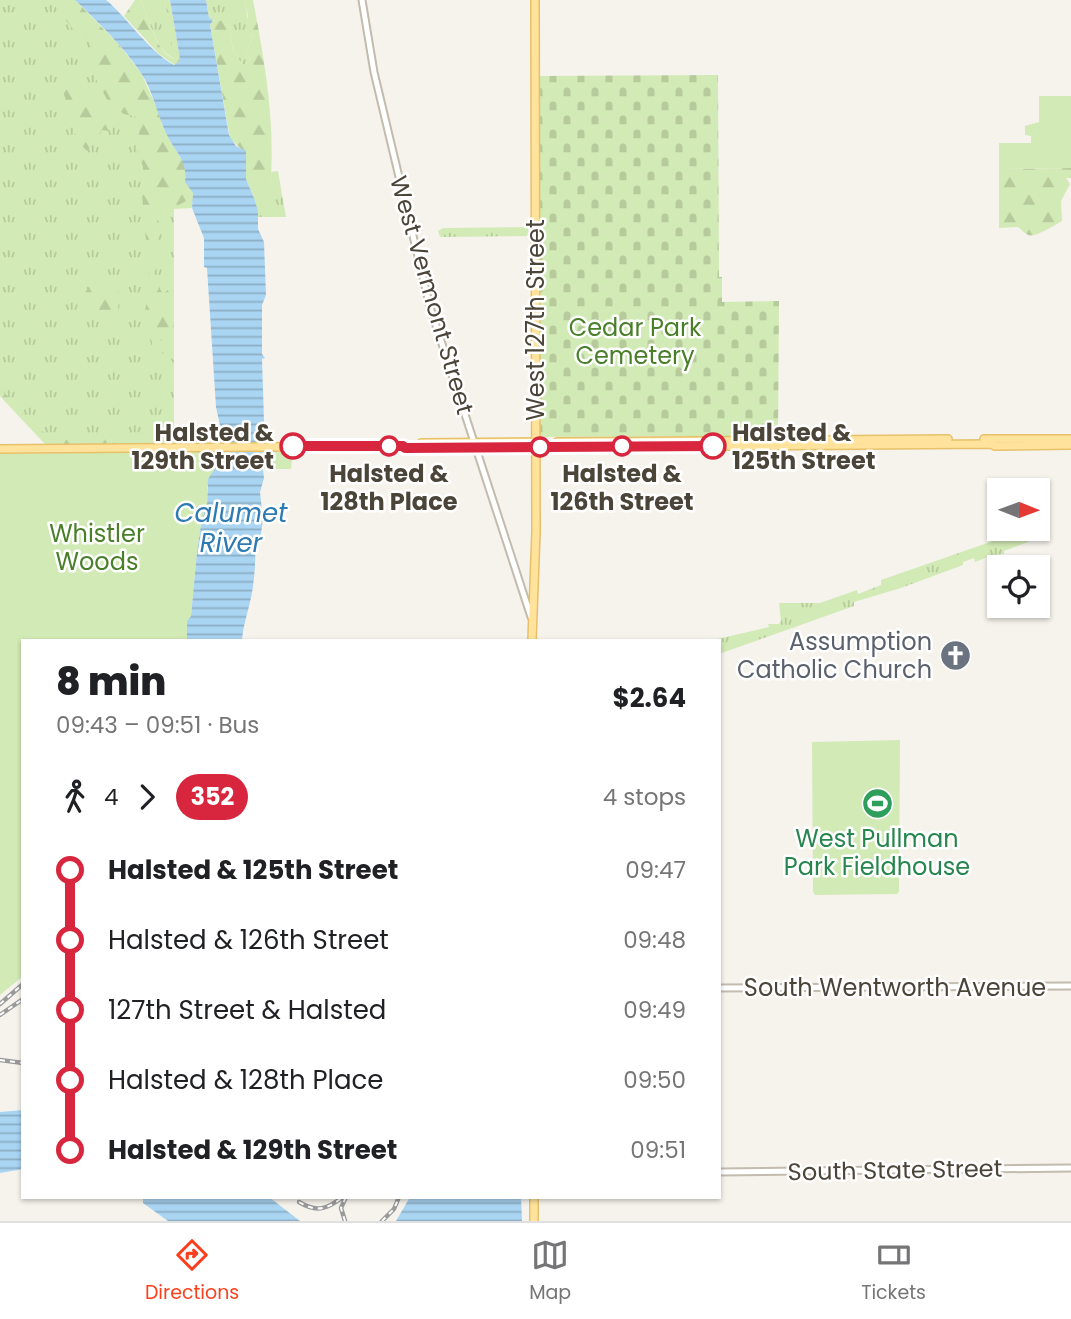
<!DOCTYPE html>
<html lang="en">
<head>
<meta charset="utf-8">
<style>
	body { margin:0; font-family:Poppins,sans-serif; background:#f2f2f2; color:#202124; height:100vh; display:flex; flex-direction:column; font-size:26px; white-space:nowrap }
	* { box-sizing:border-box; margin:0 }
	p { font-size:23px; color:#757577 }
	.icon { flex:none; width:38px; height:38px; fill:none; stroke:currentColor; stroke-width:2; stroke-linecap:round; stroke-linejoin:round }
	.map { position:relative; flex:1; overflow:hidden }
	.drawer { position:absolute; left:21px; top:639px; width:700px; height:560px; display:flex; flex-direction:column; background:#fff; border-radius:0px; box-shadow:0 2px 5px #0004 }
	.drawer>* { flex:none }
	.badge { padding:0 14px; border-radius:23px; font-size:24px; line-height:46px }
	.needle { width:46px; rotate:91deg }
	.fabs { position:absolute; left:987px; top:478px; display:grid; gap:14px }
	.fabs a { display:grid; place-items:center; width:63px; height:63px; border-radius:0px; background:#fff; box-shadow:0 2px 5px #0004; font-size:35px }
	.map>.badge { position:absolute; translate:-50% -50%; box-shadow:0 0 0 4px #fff }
	.legs { display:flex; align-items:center; gap:10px; height:77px; padding:0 35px; font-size:23px }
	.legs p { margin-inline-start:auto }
	.head { display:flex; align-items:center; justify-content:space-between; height:119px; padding:0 35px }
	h1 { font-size:38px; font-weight:800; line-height:52px }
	ul { padding:0 35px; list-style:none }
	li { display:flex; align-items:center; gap:24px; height:70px; font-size:26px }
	li i { display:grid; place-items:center; width:10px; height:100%; margin:0 9px; background:currentColor }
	li i::after { content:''; width:18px; height:18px; margin:-9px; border:5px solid; border-radius:50%; background:#fff }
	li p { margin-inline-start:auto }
	li:first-child i { background:linear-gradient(#0000 50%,currentColor 0) }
	li:last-child i { background:linear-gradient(currentColor 50%,#0000 0) }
	.dock { display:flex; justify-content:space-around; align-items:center; height:98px; border-top:2px solid #e0e0e0; background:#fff; font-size:19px; color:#757577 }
	.dock a { display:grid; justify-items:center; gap:4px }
	.dock .active { color:#fc3f1d }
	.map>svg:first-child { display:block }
	.grass { fill:url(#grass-tufts) }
	.forest { fill:url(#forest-firs) }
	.cemetery { fill:url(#cemetery-stones) }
	.green { fill:#d2eab5 }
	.water { fill:url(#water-rules) }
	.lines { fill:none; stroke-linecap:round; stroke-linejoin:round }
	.minor-casing { stroke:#c2bbae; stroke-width:9 }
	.major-casing { stroke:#e6c16a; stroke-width:10 }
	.minor { stroke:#fff; stroke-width:5 }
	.major { stroke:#ffe39c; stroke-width:7 }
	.rail-casing { stroke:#9a9a9a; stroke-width:4.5 }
	.rail { stroke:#fff; stroke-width:2; stroke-dasharray:5; stroke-linecap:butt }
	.line-1-casing { stroke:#fff; stroke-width:16 }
	.line-1 { stroke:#d7263d; stroke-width:10 }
	.stop-1-dot { fill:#fff; stroke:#d7263d; stroke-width:3.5 }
	.labels { text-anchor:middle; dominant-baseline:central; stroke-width:5; stroke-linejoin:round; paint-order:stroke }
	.street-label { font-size:24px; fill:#4b4439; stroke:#fff }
	.park-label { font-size:24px; fill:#4a7f2a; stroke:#fff }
	.stop-label { font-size:24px; font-weight:bold; fill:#4b4439; stroke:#fff }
	.worship-label { font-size:24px; fill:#5b616d; stroke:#fff; text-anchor:end }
	.leisure-label { font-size:24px; fill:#27864d; stroke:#fff }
	.water-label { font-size:26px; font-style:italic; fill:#2e7ab2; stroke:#fff }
</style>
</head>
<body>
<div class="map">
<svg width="1071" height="1221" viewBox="0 0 1071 1221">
	<defs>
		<pattern id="grass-tufts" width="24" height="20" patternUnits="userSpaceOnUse" patternTransform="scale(1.75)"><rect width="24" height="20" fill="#d2eab5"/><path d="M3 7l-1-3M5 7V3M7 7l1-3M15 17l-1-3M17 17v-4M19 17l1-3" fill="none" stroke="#b6ca9c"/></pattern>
		<pattern id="forest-firs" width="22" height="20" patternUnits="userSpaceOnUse" patternTransform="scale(1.75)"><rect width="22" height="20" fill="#d2eab5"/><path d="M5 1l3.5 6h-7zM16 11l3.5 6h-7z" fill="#b6ca9c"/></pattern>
		<pattern id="cemetery-stones" width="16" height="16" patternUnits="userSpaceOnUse" patternTransform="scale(1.75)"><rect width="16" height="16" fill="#d2eab5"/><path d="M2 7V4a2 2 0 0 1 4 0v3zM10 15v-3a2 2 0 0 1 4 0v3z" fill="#b6ca9c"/></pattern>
		<pattern id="water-rules" width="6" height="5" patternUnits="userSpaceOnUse" patternTransform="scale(1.75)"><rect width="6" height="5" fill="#a9d4f2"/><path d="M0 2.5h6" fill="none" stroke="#8caec5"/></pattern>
	</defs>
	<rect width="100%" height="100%" fill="#f6f3ec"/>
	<g class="grass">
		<path d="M0,0H75L120,46L193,193L192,208L174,209V444L46,445L0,396Z"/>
		<path d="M140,0H165L175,59C154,50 150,18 140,0Z"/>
		<path d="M206,0H245L250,35L253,37L246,51L250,59L247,64H242L233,50L229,25L209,19Z"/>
		<path d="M278,171L286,217H257L258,213L253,195L270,189L271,172Z"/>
		<path d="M532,227V236L440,237L438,231L443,228Z"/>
		<path d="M261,451L293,453L291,469H263Z"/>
		<path d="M1051,533L1004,551V554L993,555L975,562L974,558L963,562V565L901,588L854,602V606L719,654V640H713L769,627L768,624H779L781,621L779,603H820L857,590L858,594L881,585V580L996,540L998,534Z"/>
	</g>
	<g class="forest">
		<path d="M50,0H75L120,46L141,73L160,115L162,125L186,168L185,178L190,188L187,194L188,200L173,208L155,212L160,225L156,253L158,266L153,274L154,280L160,282V289L163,294L169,289V262H174L173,359L170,358L165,334L160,336L164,354L159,352L155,355L148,327L143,317L148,299L149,275L142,194L143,167L137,148L140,127L137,117L124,114L110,105L95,77L91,41L72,28Z"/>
		<path d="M135,0H140C150,18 154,50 174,59L165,0H170L179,53L180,61L175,65L159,54L124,16Z"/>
		<path d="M245,0H253C265,63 276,125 270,189L266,194L253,195L246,179L242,150L230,138L210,25L212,21H223L229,25L233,50L242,64H247L250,59L246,51L253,37C244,30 247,27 248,17C248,12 245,6 245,0Z"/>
		<path d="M66,86H71C86,101 107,108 109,131L102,130L100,134L95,135L90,140L91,146L87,151C71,136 70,111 63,91Z"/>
		<path d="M1071,168V178H1066L1070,184L1061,201L1062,221C1055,225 1035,238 1028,235C1024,233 1022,230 1018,227L999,228V169Z"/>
		<path d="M110,275L115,276L119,281L118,311L113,313L106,312L99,316L88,313C76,295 92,278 110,275Z"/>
		<path d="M0,389L18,406L26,420L32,421C46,443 81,440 105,438L107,440V444L46,445L0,396Z"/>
	</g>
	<path class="cemetery" d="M718,75L719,277H722V302L779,301L778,436L540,437L538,76Z"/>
	<g class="green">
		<path d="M1039,96H1071V168L999,169V143H1031V136L1025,135V126L1039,122Z"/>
		<path d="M231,451L207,486V506L202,518L197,552L191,616L188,621L187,640H23V976L0,995V454Z"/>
		<path d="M900,740L899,892L897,894L815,895L813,892L812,742Z"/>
	</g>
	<g class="water">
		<path d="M75,0H106C130,20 147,50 174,65L180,61L179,53L170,0H206L209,18L213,20L210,25L229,135L236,146L246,151V179L254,198L258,211V229L264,242L266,295L262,305V354L265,358L262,359L264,421L267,430L263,451L261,452L264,478L260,492L263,520L260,540L255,546C256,561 254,587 250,602C247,615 243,627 242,640H187V621L191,616L197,552L202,518L207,506L208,479L220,461L231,451V443L221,430L216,407L207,268L204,267V238L192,208L193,193L185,182C188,161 175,152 166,133C157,114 153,91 141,73C123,46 98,22 75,0Z"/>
		<path d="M23,1110V1169L0,1173V1112Z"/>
		<path d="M143,1197H269L300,1221H168L143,1203Z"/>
		<path d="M410,1197H521L522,1221H396Z"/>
	</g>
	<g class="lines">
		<defs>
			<g id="minor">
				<path d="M362,0L374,72L430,307L531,617"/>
				<path d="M719,988L1071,986"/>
				<path d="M719,1172L1071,1168"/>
			</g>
			<g id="major">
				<path d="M984,439H1071"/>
				<path d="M557,442L948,439"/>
				<path d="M421,443L538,442"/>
				<path d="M0,449L395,446L406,448H476L991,444L995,446L1071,445"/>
				<path d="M532,640L536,532L535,0"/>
				<path d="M534,1221V1197"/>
			</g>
		</defs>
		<use href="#minor" class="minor-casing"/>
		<use href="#major" class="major-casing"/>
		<use href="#minor" class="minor"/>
		<use href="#major" class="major"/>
		<defs>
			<g id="rail">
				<path d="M0,1004L23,984"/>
				<path d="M0,1015L23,999"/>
				<path d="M0,1060L23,1063"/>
				<path d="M299,1202C317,1213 327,1209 343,1197"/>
				<path d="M345,1221L341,1208L346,1197"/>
				<path d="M382,1221L394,1209L399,1197"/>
			</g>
		</defs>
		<use href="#rail" class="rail-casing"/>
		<use href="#rail" class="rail"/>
	</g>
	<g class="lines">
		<defs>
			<path id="line-1" d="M293,446H403L405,448L713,446"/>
		</defs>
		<use href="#line-1" class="line-1-casing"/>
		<use href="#line-1" class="line-1"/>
	</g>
	<defs>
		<symbol id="church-disc" viewBox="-11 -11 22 22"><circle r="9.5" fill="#6b7280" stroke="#fff"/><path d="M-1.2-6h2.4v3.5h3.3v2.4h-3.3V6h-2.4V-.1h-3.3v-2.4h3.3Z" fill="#fff"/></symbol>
		<symbol id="stadium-disc" viewBox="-11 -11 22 22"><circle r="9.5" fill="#2e9e5b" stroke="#fff"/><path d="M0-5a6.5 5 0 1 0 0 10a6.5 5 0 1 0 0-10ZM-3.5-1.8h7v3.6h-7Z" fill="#fff"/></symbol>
	</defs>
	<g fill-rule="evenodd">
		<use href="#church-disc" x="938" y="638" width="35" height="35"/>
		<use href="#stadium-disc" x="860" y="786" width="35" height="35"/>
	</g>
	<g class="stop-1-dot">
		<circle cx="293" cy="446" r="12"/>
		<circle cx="389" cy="446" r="9"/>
		<circle cx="622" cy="446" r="9"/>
		<circle cx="713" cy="446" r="12"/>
		<circle cx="540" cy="447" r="9"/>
	</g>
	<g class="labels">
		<g class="street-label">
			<text transform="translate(432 295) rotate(74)">West Vermont Street</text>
			<text transform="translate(535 320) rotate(-90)">West 127th Street</text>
			<text x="895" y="987">South Wentworth Avenue</text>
			<text transform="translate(895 1170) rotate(-1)">South State Street</text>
		</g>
		<g class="park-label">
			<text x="635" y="327">Cedar Park<tspan x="635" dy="28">Cemetery</tspan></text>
			<text x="97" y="533">Whistler<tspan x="97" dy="28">Woods</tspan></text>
		</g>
		<g class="stop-label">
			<text x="274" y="432" text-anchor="end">Halsted &amp;<tspan x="274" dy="28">129th Street</tspan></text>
			<text x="732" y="432" text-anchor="start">Halsted &amp;<tspan x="732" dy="28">125th Street</tspan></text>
			<text x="389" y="473">Halsted &amp;<tspan x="389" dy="28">128th Place</tspan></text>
			<text x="622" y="473">Halsted &amp;<tspan x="622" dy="28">126th Street</tspan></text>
		</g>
		<g class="worship-label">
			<text x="932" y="641">Assumption<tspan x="932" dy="28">Catholic Church</tspan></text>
		</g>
		<g class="leisure-label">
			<text x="877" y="838">West Pullman<tspan x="877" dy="28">Park Fieldhouse</tspan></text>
		</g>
		<g class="water-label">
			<text x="231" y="513">Calumet<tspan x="231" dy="30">River</tspan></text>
		</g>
	</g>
</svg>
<div class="fabs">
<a><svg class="needle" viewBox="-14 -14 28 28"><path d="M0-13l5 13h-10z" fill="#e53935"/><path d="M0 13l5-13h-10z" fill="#757577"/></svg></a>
<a><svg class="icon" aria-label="locate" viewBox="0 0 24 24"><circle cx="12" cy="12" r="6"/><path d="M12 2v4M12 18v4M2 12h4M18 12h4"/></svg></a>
</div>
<section class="drawer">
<div class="head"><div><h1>8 min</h1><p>09:43 – 09:51 · Bus</p></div><b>$2.64</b></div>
<div class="legs"><svg class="icon" aria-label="walk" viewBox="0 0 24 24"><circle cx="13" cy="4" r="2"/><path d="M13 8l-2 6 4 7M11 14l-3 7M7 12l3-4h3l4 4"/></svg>4<svg class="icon" aria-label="forward" viewBox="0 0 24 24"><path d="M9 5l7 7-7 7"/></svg><b class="badge" style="background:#d7263d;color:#fff">352</b><p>4 stops</p></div>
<ul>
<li><i style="color:#d7263d"></i><b>Halsted &amp; 125th Street</b><p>09:47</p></li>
<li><i style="color:#d7263d"></i><span>Halsted &amp; 126th Street</span><p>09:48</p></li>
<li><i style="color:#d7263d"></i><span>127th Street &amp; Halsted</span><p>09:49</p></li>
<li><i style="color:#d7263d"></i><span>Halsted &amp; 128th Place</span><p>09:50</p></li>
<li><i style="color:#d7263d"></i><b>Halsted &amp; 129th Street</b><p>09:51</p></li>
</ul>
</section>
</div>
<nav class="dock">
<a class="active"><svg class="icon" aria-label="directions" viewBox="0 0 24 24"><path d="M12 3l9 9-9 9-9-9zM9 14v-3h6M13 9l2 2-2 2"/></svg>Directions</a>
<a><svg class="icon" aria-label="map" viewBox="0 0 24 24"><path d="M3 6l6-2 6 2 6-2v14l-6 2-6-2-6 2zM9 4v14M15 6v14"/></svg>Map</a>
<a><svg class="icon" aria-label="tickets" viewBox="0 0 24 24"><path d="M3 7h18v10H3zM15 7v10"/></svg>Tickets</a>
</nav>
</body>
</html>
